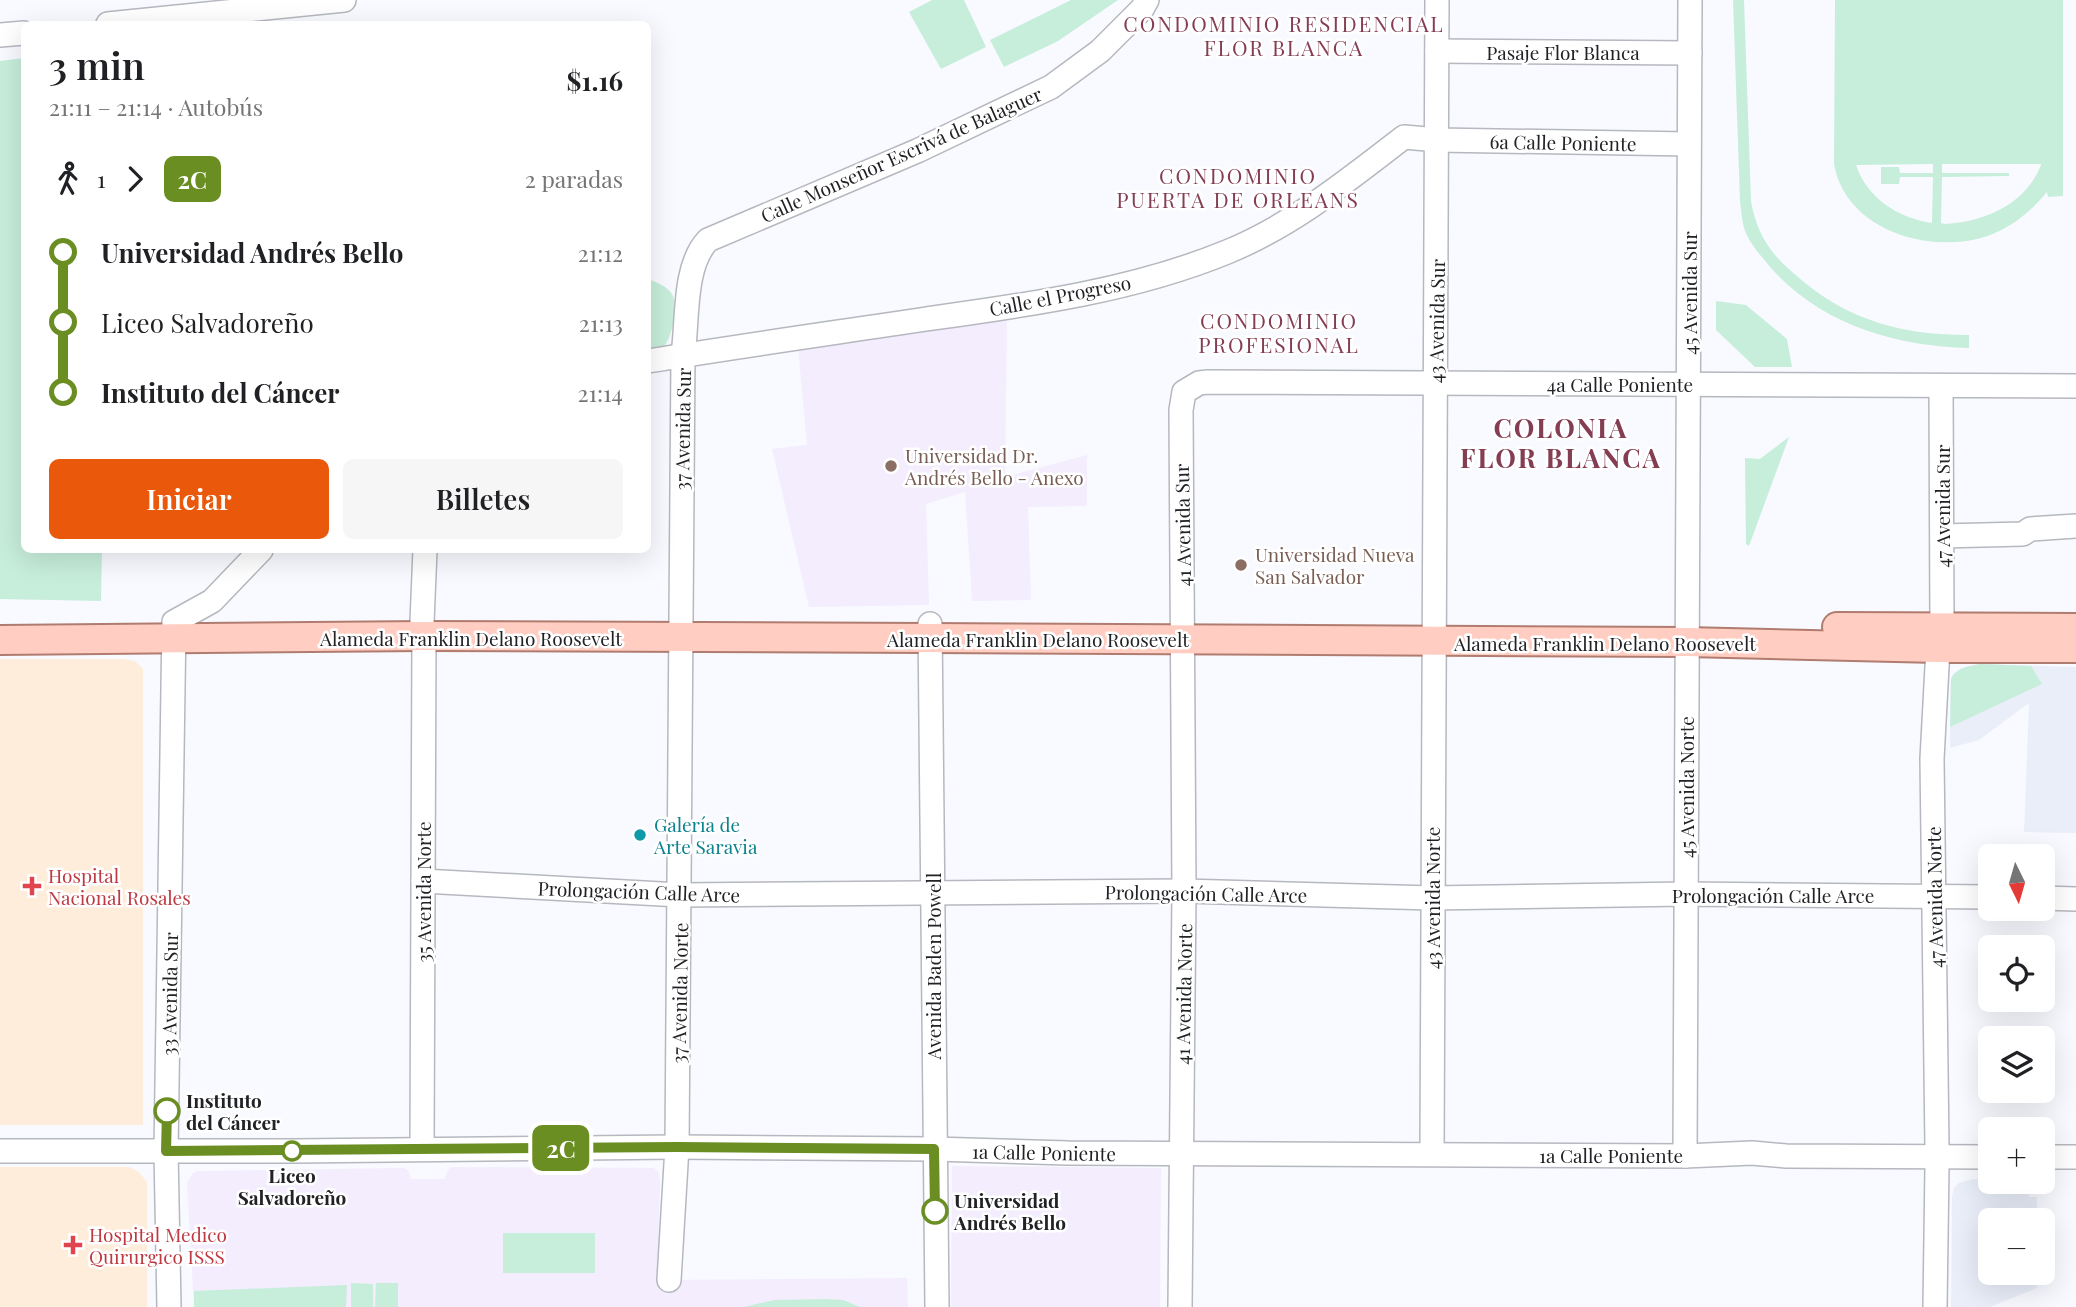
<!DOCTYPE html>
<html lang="es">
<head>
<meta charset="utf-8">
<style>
	body { margin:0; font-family:"Playfair Display",serif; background:#f6f6f6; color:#202124; height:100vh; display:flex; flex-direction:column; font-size:26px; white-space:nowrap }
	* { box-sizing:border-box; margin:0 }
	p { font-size:23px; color:#757577 }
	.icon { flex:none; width:38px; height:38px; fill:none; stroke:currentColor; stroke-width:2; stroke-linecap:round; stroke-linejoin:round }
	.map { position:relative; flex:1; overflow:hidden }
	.side { position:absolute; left:21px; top:21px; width:630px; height:532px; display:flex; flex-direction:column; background:#fff; border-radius:10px; box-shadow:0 7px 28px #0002 }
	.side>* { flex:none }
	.badge { padding:0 14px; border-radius:10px; font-size:24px; line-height:46px }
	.needle { width:46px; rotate:175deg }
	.controls { position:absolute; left:1978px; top:844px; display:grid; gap:14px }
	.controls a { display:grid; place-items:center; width:77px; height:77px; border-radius:10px; background:#fff; box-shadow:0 7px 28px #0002; font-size:35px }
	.map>.badge { position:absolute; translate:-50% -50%; box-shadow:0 0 0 4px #fff }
	.legs { display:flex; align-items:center; gap:10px; height:77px; padding:0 28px; font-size:23px }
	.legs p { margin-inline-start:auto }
	.headline { display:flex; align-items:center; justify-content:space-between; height:119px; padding:0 28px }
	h1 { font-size:38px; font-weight:600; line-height:52px }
	.primary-button { display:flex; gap:14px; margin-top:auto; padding:14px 28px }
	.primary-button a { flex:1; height:80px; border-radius:10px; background:#ea580c; color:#fff; font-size:28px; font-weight:600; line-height:80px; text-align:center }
	.primary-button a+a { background:#f6f6f6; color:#202124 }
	ul { padding:0 28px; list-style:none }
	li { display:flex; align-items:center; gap:24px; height:70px; font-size:26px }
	li i { display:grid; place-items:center; width:10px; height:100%; margin:0 9px; background:currentColor }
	li i::after { content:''; width:18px; height:18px; margin:-9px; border:5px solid; border-radius:50%; background:#fff }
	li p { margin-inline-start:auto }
	li:first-child i { background:linear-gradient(#0000 50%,currentColor 0) }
	li:last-child i { background:linear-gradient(currentColor 50%,#0000 0) }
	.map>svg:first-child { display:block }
	.built { fill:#e9eef9 }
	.education { fill:#f3edfe }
	.medical { fill:#ffeddc }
	.green { fill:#c6eeda; fill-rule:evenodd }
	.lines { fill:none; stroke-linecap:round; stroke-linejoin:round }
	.minor-casing { stroke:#b6b8bf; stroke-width:26 }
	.major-casing { stroke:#b17c70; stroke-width:32 }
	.minor { stroke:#fff; stroke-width:23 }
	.major { stroke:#ffcdc1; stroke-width:28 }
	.line-1-casing { stroke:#fff; stroke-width:16 }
	.line-1 { stroke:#6b8e23; stroke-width:10 }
	.education-dot { fill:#8d6e63; stroke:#fff; stroke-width:2.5 }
	.culture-dot { fill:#0f9aa8; stroke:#fff; stroke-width:2.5 }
	.health-dot { fill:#e0444e; stroke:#fff; stroke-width:2.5 }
	.stop-1-dot { fill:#fff; stroke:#6b8e23; stroke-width:3.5 }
	.labels { text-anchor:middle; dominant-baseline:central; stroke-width:5; stroke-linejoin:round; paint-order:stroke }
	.street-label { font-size:19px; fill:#212225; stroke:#fff }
	.education-label { font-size:19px; fill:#785e54; stroke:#fff; text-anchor:start }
	.culture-label { font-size:19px; fill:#0d838f; stroke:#fff; text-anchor:start }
	.health-label { font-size:19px; fill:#be3a42; stroke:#fff; text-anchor:start }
	.stop-label { font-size:19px; font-weight:bold; fill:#212225; stroke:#fff; text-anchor:start }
	.neighbourhood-label { font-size:21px; letter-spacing:2px; fill:#843d52; stroke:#fff }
	.district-label { font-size:26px; font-weight:bold; letter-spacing:2px; fill:#843d52; stroke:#fff }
</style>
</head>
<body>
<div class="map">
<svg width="2076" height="1307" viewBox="0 0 2076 1307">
	<rect width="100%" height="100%" fill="#f8faff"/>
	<g class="built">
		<path d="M1980,664L2076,667V833L2024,832L2029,703L1979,740L1950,748L1951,679L1953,674L1962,668Z"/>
		<path d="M1973,1179L2028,1181L2029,1197H2037V1220H1990V1272H2037V1288L1990,1307H1951L1952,1196L1954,1188L1959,1183Z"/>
	</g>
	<g class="education">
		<path d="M1007,312L1005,477L1087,455V506L1028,507L1031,600L972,601L965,492L926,504L929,605L809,607L772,449L807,445L798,347Z"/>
		<path d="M952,1166L1161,1168L1160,1307H951Z"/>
		<path d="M450,1167L654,1168L659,1173L660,1182L657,1280L907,1278L908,1307H194L187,1183L193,1173L198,1171L404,1168L409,1171L411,1179H444Z"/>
	</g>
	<g class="medical">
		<path d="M0,659H124L135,661L143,669V1125H0Z"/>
		<path d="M0,1167H129L139,1172L147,1182V1307H0Z"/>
	</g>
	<g class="green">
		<path d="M932,0H964L986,47L941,69L909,12Z"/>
		<path d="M1071,0H1118L1058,41L1004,67L990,40Z"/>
		<path d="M1733,0H1744L1751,201C1757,235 1771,255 1798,277C1849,321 1902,335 1969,335V348C1895,346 1822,325 1771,268C1761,256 1749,243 1744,228C1742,220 1741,210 1740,201Z"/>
		<path d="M1835,0H2063V196L2048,197L2047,192C2029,214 2006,232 1977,239C1921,252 1845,227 1834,164ZM1933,164V173H1900L1899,167H1881V184H1899L1900,177H1933L1932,223C1898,218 1867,198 1856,165ZM1942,164H2041V165C2026,204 1984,222 1945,224L1941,223L1942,177L2009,176V173H1942Z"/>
		<path d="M24,58V550H102L101,601L0,599V61Z"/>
		<path d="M648,279C656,282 667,286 672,294C679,306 672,340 662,349L648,352Z"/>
		<path d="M1716,301L1746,305L1787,339L1792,367H1755L1716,330Z"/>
		<path d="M1789,437L1749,546L1746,544L1745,458L1760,459Z"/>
		<path d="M1980,664L2031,666L2042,684L1950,727L1951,679C1956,668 1968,666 1980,664Z"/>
		<rect x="503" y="1233" width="92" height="40"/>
		<path d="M351,1283L373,1284V1307H351Z"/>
		<path d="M376,1283H398V1307H375Z"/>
		<path d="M347,1285L346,1307H194V1291Z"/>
		<path d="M825,1299L843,1300L860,1307H744L774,1300Z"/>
	</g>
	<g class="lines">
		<defs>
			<g id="minor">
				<path d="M108,24L344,0"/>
				<path d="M0,35L24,33"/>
				<path d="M1437,51L1690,53"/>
				<path d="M648,361C740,346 833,333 926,319C1027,305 1132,291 1227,252C1293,225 1348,180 1404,137L1438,140L1689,144"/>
				<path d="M1941,386L1942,626"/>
				<path d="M1942,536L2023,534L2030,529L2076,526"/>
				<path d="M422,622L425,550"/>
				<path d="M930,624L937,1307"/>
				<path d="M423,881L680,895L1184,891L1432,898L1686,894L1990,897"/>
				<path d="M2042,898L2076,899"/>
				<path d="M1937,1147L1932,759L1938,648"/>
				<path d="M422,1149L424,636"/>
				<path d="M0,1151H294L677,1147L934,1149L1068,1153L1685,1156L1752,1153L1786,1156L1990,1157"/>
				<path d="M1432,1154L1437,0"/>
				<path d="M1685,1156L1690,0"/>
				<path d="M2042,1157H2076"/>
				<path d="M669,1280L677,1147L683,355C688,320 683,266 708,240L917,151L1051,87L1100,51L1142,9L1147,0"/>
				<path d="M169,1307L166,1151L174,622L212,601L261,550"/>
				<path d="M1180,1307L1184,891L1181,410L1184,392L1199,383L1208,382L2076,386"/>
				<path d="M1935,1307L1937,1166"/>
			</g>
			<g id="major">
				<path d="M1837,627L2076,628"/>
				<path d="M0,640L424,636L930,638L1687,642L1938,648H2076"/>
			</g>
		</defs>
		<use href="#minor" class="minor-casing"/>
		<use href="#major" class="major-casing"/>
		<use href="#minor" class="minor"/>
		<use href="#major" class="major"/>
	</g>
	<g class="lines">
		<defs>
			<path id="line-1" d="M167,1111L166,1151L677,1147L934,1149L935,1211"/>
		</defs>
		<use href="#line-1" class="line-1-casing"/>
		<use href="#line-1" class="line-1"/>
	</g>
	<g class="education-dot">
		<circle cx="891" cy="466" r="7"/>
		<circle cx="1241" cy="565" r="7"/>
	</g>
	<circle class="culture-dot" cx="640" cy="835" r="7"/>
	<g class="health-dot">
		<path d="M28.5 875.5h7v7h7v7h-7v7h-7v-7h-7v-7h7z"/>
		<path d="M69.5 1234.5h7v7h7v7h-7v7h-7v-7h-7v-7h7z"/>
	</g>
	<g class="stop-1-dot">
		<circle cx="167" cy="1111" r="12"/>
		<circle cx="292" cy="1151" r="9"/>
		<circle cx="935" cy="1211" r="12"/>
	</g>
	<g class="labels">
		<g class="street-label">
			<text x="1563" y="52">Pasaje Flor Blanca</text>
			<text transform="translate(1563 142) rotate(1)">6a Calle Poniente</text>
			<text transform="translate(901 154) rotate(-24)">Calle Monseñor Escrivá de Balaguer</text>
			<text transform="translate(1689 293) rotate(-90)">45 Avenida Sur</text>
			<text transform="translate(1060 295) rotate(-11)">Calle el Progreso</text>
			<text transform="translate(1436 321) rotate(-89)">43 Avenida Sur</text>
			<text x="1620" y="384">4a Calle Poniente</text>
			<text transform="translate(682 429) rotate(-89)">37 Avenida Sur</text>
			<text transform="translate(1942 506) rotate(-90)">47 Avenida Sur</text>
			<text transform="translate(1182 525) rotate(-91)">41 Avenida Sur</text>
			<text x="471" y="638">Alameda Franklin Delano Roosevelt</text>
			<text x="1038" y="639">Alameda Franklin Delano Roosevelt</text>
			<text x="1605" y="643">Alameda Franklin Delano Roosevelt</text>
			<text transform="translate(1686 787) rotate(-90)">45 Avenida Norte</text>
			<text transform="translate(639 891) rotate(2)">Prolongación Calle Arce</text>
			<text transform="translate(423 892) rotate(-90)">35 Avenida Norte</text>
			<text transform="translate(1206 893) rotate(1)">Prolongación Calle Arce</text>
			<text x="1773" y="895">Prolongación Calle Arce</text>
			<text transform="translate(1934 897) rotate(-91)">47 Avenida Norte</text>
			<text transform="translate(1432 898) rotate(-90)">43 Avenida Norte</text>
			<text transform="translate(933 966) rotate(-90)">Avenida Baden Powell</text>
			<text transform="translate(679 993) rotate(-89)">37 Avenida Norte</text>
			<text transform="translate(169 994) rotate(-89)">33 Avenida Sur</text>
			<text transform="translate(1183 994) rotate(-89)">41 Avenida Norte</text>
			<text transform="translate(1044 1152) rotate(1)">1a Calle Poniente</text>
			<text x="1611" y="1155">1a Calle Poniente</text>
		</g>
		<g class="education-label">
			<text x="905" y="455">Universidad Dr.<tspan x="905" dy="22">Andrés Bello - Anexo</tspan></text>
			<text x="1255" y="554">Universidad Nueva<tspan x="1255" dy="22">San Salvador</tspan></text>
		</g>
		<g class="culture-label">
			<text x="654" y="824">Galería de<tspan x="654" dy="22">Arte Saravia</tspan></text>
		</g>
		<g class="health-label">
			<text x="48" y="875">Hospital<tspan x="48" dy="22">Nacional Rosales</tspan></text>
			<text x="89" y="1234">Hospital Medico<tspan x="89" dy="22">Quirurgico ISSS</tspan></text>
		</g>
		<g class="stop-label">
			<text x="186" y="1100">Instituto<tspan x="186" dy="22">del Cáncer</tspan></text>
			<text x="292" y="1175" text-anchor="middle">Liceo<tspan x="292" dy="22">Salvadoreño</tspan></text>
			<text x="954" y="1200">Universidad<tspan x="954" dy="22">Andrés Bello</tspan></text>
		</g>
		<g class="neighbourhood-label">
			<text x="1284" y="23">CONDOMINIO RESIDENCIAL<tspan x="1284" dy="24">FLOR BLANCA</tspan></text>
			<text x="1238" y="175">CONDOMINIO<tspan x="1238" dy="24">PUERTA DE ORLEANS</tspan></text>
			<text x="1279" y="320">CONDOMINIO<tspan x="1279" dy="24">PROFESIONAL</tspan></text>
		</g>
		<g class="district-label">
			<text x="1561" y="427">COLONIA<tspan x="1561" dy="30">FLOR BLANCA</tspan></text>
		</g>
	</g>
</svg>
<div class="controls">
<a><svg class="needle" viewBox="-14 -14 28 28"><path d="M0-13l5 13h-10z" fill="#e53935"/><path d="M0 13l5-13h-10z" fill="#757577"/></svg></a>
<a><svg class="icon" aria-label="locate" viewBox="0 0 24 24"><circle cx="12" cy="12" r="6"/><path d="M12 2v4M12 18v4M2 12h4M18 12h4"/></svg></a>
<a><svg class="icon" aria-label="layers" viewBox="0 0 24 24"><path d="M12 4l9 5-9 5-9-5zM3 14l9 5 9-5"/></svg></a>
<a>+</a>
<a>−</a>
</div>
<b class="badge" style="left:561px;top:1148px;background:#6b8e23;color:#fff">2C</b>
<section class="side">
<div class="headline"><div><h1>3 min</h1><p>21:11 – 21:14 · Autobús</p></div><b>$1.16</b></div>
<div class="legs"><svg class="icon" aria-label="walk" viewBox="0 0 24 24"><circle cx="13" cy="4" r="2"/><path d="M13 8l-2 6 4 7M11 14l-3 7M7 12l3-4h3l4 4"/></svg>1<svg class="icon" aria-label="forward" viewBox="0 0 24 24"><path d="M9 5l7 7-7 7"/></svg><b class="badge" style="background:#6b8e23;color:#fff">2C</b><p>2 paradas</p></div>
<ul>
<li><i style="color:#6b8e23"></i><b>Universidad Andrés Bello</b><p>21:12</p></li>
<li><i style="color:#6b8e23"></i><span>Liceo Salvadoreño</span><p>21:13</p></li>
<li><i style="color:#6b8e23"></i><b>Instituto del Cáncer</b><p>21:14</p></li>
</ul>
<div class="primary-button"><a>Iniciar</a><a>Billetes</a></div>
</section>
</div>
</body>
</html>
